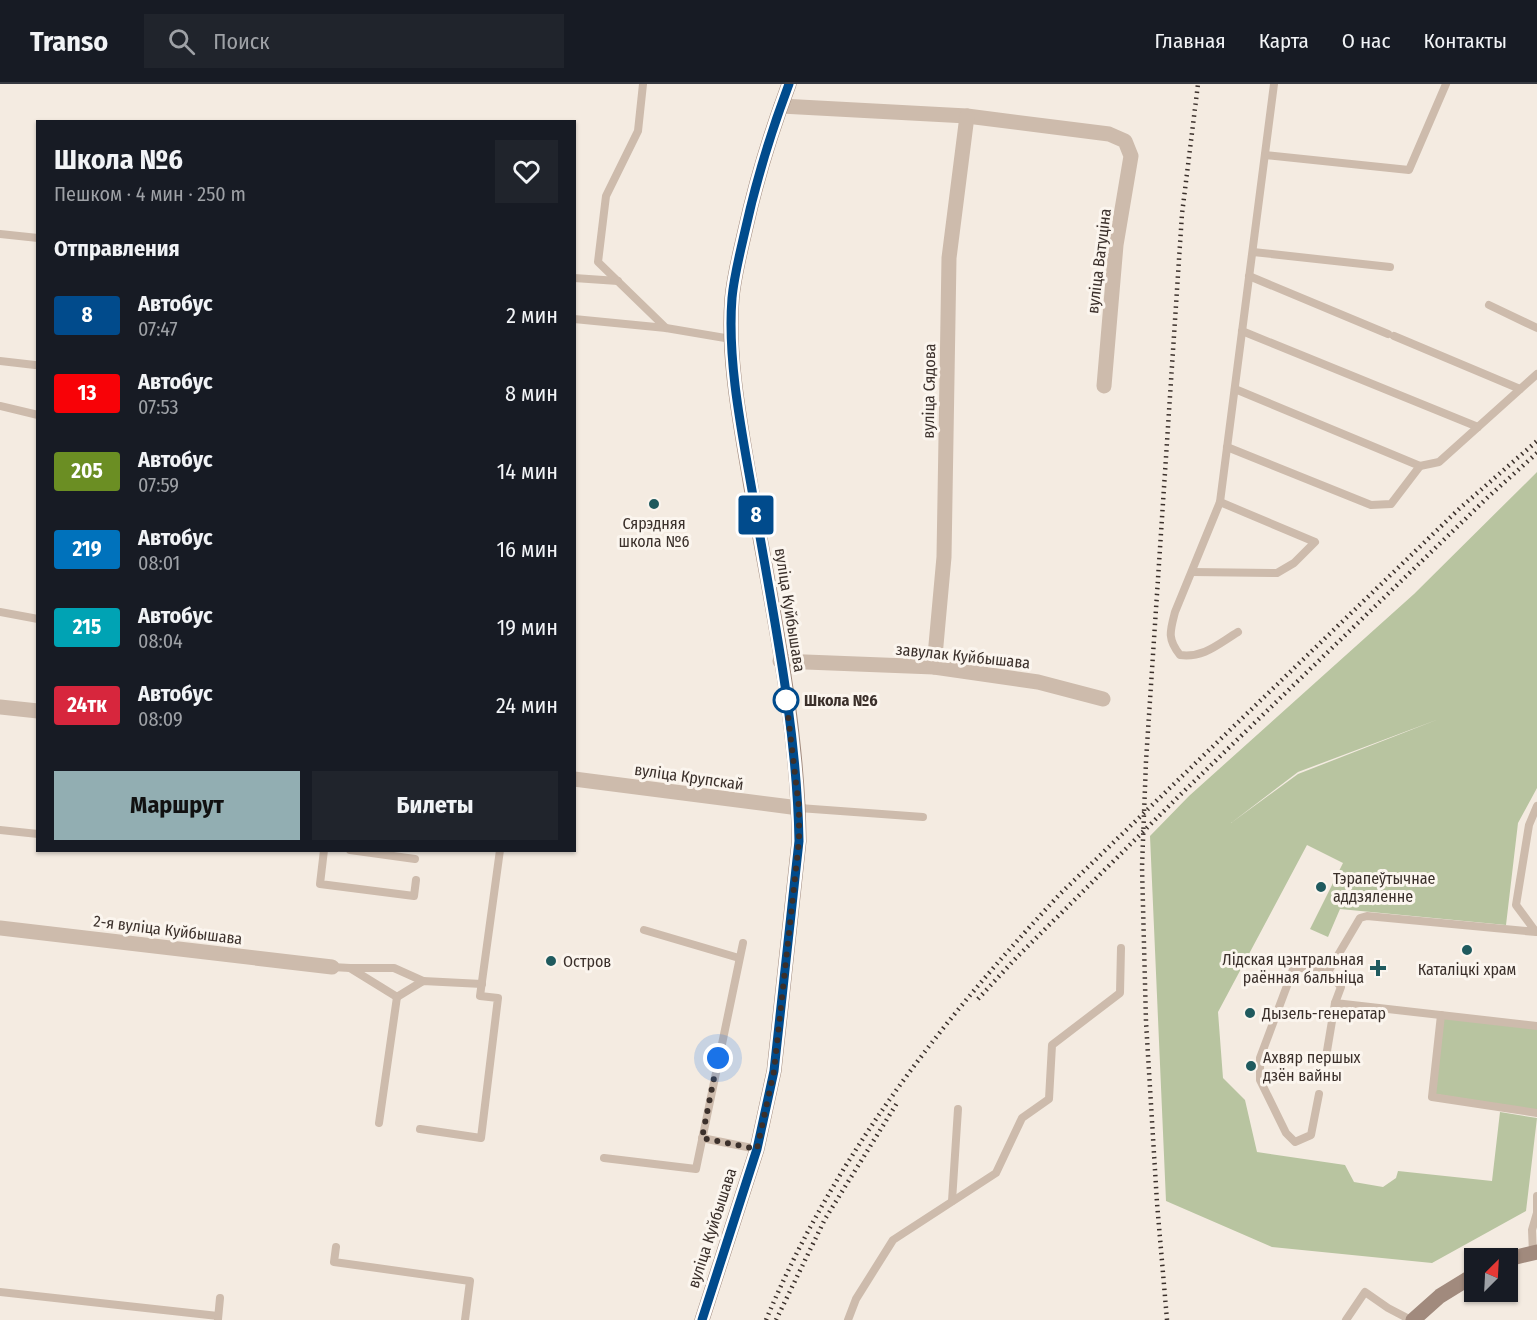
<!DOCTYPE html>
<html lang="ru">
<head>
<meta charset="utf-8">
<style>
	body { margin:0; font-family:"Fira Sans Condensed",sans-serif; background:#20242c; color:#f1f3f6; height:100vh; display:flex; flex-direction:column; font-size:22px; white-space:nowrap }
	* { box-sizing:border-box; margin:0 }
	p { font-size:20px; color:#9ea1a6 }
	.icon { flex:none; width:33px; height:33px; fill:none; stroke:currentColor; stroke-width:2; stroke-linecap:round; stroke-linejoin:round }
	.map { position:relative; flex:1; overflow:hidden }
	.drawer { position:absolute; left:36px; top:36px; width:540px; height:732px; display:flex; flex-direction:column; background:#171b24; border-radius:0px; box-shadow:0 2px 4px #0004 }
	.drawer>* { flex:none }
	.badge { padding:0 12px; border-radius:4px; font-size:21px; line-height:39px }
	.needle { width:39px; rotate:24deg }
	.tools { position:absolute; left:1464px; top:1164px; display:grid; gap:12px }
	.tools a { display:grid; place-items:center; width:54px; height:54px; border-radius:0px; background:#171b24; box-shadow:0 2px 4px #0004; font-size:30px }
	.you { position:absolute; width:30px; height:30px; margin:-15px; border:4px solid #fff; border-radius:50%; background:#1a73e8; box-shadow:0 0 0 9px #1a73e833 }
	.map>.badge { position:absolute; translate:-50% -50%; box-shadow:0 0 0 3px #fff }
	h2 { padding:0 18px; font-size:22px; line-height:54px }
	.round { display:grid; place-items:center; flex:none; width:63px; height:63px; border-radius:0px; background:#20242c }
	.overview { display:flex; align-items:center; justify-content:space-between; height:102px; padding:0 18px }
	h1 { font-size:28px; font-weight:700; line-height:45px }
	.primary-button { display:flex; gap:12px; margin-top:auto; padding:12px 18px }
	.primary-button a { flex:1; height:69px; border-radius:0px; background:#92aeb2; color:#111; font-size:24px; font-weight:700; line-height:69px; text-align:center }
	.primary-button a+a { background:#20242c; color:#f1f3f6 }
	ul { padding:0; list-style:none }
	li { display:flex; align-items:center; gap:18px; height:78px; padding:0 18px }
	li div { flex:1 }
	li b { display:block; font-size:22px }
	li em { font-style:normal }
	li .badge { min-width:66px; font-weight:700; text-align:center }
	header { display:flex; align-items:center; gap:36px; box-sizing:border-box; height:84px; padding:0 30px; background:#171b24; border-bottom:2px solid #363941 }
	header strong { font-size:28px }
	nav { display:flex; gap:33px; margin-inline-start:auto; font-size:21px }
	.search { width:420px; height:54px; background:#20242c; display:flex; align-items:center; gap:15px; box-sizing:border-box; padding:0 21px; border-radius:0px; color:#9ea1a6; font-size:22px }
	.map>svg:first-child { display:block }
	.green { fill:#b8c4a0; fill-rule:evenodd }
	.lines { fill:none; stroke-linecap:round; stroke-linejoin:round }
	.service { stroke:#cdbbac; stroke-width:8 }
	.minor { stroke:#cdbbac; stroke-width:15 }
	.secondary { stroke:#a18a7d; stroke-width:15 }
	.rail { stroke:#3b302b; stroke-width:4.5; stroke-dasharray:1.5 4.5; stroke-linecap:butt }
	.line-casing { stroke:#fff; stroke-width:14 }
	.line { stroke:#014b8c; stroke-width:9 }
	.walk { stroke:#3b302b; stroke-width:6; stroke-dasharray:0 10.8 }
	.poi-dot { fill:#1f5a5e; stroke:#fbf5ee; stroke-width:2 }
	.stop-dot { fill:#fff; stroke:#014b8c; stroke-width:3 }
	.labels { text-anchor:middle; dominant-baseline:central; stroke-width:6; stroke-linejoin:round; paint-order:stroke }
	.street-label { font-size:16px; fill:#3b302b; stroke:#fbf5ee }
	.poi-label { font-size:16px; fill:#3b302b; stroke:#fbf5ee; text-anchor:start }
	.stop-label { font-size:16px; font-weight:bold; fill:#3b302b; stroke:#fbf5ee; text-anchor:start }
</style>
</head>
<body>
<header>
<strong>Transo</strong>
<div class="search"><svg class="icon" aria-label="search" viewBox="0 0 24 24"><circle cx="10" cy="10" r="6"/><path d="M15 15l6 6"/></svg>Поиск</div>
<nav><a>Главная</a><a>Карта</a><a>О нас</a><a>Контакты</a></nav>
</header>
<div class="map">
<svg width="1537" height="1236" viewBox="0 0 1537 1236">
	<rect width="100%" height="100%" fill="#f4ebe1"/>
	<g class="green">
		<path d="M1537,388V704L1518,739L1506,841L1340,825L1328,853L1310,845L1343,779L1307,761L1218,928L1223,994L1245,1016L1257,1068L1345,1081L1354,1098L1383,1103L1396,1094L1398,1087L1492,1097L1500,1028L1537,1034L1526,1127L1432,1179L1272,1163L1166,1117L1150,752L1189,712L1414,510ZM1439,635L1298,690L1231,739L1298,688Z"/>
		<path d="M1443,934L1537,945V1026L1435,1010Z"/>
	</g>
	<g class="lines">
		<g class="service">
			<path d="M643,0L638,47L606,112L598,178L666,244"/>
			<path d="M1265,71L1409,86L1446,0"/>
			<path d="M0,150L38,154"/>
			<path d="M1253,168L1390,183"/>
			<path d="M1249,192L1388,250"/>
			<path d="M574,194L618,197"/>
			<path d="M1489,221L1537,244"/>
			<path d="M574,235L666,244L731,255"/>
			<path d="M1242,247L1478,343"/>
			<path d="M1394,252L1520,305"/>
			<path d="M0,277L35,281"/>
			<path d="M1235,305L1420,382"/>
			<path d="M0,322L38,331"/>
			<path d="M1227,363L1371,421L1391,420L1420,382L1439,378L1537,290"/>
			<path d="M1192,488L1277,489L1294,479L1315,458L1220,418"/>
			<path d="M0,528L38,535"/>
			<path d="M1238,548C1218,560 1204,574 1180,571C1167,555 1170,547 1175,528L1220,418L1274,0"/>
			<path d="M799,724L923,733"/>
			<path d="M0,746L38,750"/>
			<path d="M324,766L320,800L414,812L416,796"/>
			<path d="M350,766L415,775"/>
			<path d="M644,846L739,874"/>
			<path d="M332,883L350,884L397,913L423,897L482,900"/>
			<path d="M350,884H394L423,897"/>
			<path d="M1328,888L1360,834L1367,832L1536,848L1516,821L1529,741L1537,722"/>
			<path d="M1441,931L1432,1013L1537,1029"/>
			<path d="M1326,973L1335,919"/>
			<path d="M1319,1010L1311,1051L1295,1058L1286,1049L1260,996V974L1294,883L1328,888L1341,903L1335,919L1537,942"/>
			<path d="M379,1039L397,913"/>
			<path d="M420,1045L481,1054L498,914L480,912L500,766"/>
			<path d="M702,1054L757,1065"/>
			<path d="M604,1074L696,1085L743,859"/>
			<path d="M952,1117L958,1025"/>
			<path d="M336,1163L334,1178L470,1197L465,1236"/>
			<path d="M1533,1169L1532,1146L1537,1129V1112"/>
			<path d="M0,1208L218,1232"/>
			<path d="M218,1235L220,1214"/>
			<path d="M848,1236L856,1215L893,1156L996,1089L1022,1034L1049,1015L1052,961L1120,909L1121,864"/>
			<path d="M1346,1236L1365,1208L1388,1224L1411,1236"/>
		</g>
		<g class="minor">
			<path d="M781,22L967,32L1109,50L1125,57L1131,72L1116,161L1104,302"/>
			<path d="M780,577L934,583L1038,598L1103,615"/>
			<path d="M934,583L944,473L949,174L967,32"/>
			<path d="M0,623L38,627"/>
			<path d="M574,695L799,724"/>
			<path d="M0,844L332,883"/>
		</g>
		<g class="secondary">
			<path d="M1508,1175L1537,1168"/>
			<path d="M702,1236L757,1065L774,987L799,757C798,638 771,520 751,403C741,342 727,275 732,214C734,192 740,169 745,147C756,97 771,48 789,0"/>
			<path d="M1413,1236L1440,1212L1474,1191"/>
		</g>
		<g class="rail">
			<path d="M978,915L1016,874L1178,713L1488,413L1537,369"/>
			<path d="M766,1236C834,1073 941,937 1061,809L1460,424L1537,357"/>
			<path d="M776,1236L825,1135L897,1019"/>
			<path d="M1167,1236L1157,1119L1146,938L1142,783L1146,677L1182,130L1198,0"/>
		</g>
	</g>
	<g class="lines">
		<defs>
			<path id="line" d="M702,1236L757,1065L774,987L799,757C797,641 772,526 753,412C742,349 727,277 732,214C734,192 740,169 745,147C756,97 771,48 789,0"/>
		</defs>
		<use href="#line" class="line-casing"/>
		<use href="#line" class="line"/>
		<path class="walk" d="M718,974L702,1054L757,1065L774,987L799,757V724L786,614V616"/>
	</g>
	<g class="poi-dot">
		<circle cx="654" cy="420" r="6"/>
		<circle cx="1321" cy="803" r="6"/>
		<circle cx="1467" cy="866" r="6"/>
		<circle cx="551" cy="877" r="6"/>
		<path d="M1375 875h6v6h6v6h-6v6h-6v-6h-6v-6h6z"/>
		<circle cx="1250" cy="929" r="6"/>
		<circle cx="1251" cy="982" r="6"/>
	</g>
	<circle class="stop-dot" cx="786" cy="616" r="12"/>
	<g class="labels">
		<g class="street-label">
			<text transform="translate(1099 177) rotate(-83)">вуліца Ватуціна</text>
			<text transform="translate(929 307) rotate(-89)">вуліца Сядова</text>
			<text transform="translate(790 526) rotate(81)">вуліца Куйбышава</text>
			<text transform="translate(963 572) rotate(6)">завулак Куйбышава</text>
			<text transform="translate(689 693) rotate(8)">вуліца Крупскай</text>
			<text transform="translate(168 846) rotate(7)">2-я вуліца Куйбышава</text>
			<text transform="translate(712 1144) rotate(-72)">вуліца Куйбышава</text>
		</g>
		<g class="poi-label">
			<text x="654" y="439" text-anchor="middle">Сярэдняя<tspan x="654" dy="18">школа №6</tspan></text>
			<text x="1333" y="794">Тэрапеўтычнае<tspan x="1333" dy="18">аддзяленне</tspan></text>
			<text x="1364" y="875" text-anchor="end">Лідская цэнтральная<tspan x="1364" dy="18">раённая бальніца</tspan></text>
			<text x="563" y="877">Остров</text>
			<text x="1467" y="885" text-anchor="middle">Каталіцкі храм</text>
			<text x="1262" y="929">Дызель-генератар</text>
			<text x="1263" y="973">Ахвяр першых<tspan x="1263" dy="18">дзён вайны</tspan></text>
		</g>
		<g class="stop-label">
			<text x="804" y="616">Школа №6</text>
		</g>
	</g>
</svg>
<div class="tools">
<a><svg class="needle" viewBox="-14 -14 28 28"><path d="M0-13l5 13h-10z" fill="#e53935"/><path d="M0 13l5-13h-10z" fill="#9ea1a6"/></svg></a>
</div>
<div class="you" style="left:718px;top:974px"></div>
<b class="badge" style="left:756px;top:431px;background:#014b8c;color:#fff">8</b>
<section class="drawer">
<div class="overview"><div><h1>Школа №6</h1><p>Пешком · 4 мин · 250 m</p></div><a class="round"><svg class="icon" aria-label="heart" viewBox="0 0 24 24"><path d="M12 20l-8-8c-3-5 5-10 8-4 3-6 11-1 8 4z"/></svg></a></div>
<h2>Отправления</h2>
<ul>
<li><span class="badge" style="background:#014b8c;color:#fff">8</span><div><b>Автобус</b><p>07:47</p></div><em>2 мин</em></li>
<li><span class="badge" style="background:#f80207;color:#fff">13</span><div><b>Автобус</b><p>07:53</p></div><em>8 мин</em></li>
<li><span class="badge" style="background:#6b8e23;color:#fff">205</span><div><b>Автобус</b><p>07:59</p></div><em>14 мин</em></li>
<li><span class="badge" style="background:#0072bc;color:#fff">219</span><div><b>Автобус</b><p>08:01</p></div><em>16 мин</em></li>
<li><span class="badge" style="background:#00a3b4;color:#fff">215</span><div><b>Автобус</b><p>08:04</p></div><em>19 мин</em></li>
<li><span class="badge" style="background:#d7263d;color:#fff">24тк</span><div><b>Автобус</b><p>08:09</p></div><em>24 мин</em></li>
</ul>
<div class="primary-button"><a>Маршрут</a><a>Билеты</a></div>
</section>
</div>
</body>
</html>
